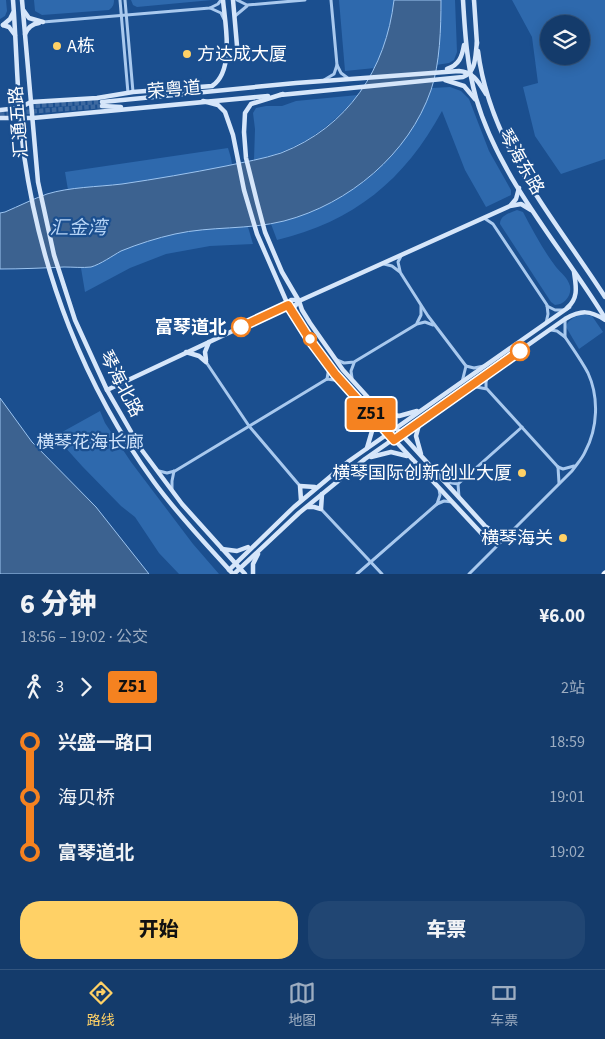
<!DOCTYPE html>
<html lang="zh">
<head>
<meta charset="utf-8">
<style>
	body { margin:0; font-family:"Source Sans 3","Noto Sans SC",sans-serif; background:#214673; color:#f1f3f6; height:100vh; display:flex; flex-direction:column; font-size:19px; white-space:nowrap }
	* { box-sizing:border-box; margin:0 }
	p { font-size:16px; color:#9dadc1 }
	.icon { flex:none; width:28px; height:28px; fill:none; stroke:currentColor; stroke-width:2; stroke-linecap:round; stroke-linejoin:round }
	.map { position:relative; height:574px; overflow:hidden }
	.details { display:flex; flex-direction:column; background:#143b6b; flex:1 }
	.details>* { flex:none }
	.badge { padding:0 10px; border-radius:4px; font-size:18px; line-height:32px }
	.tools { position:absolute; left:540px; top:15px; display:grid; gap:10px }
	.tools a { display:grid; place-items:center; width:50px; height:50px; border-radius:50%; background:#143b6b; box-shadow:0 2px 12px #0003,0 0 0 1px #33557e; font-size:25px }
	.map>.badge { position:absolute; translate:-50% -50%; box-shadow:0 0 0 2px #fff }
	.legs { display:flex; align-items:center; gap:8px; height:55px; padding:0 20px; font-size:16px }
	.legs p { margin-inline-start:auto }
	.head { display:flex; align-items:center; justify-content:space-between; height:85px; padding:0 20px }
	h1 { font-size:28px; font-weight:800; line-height:38px }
	.button { display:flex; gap:10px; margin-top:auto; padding:10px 20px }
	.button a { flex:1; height:58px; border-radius:20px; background:#ffd166; color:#111; font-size:20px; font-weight:800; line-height:58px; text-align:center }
	.button a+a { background:#214673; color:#f1f3f6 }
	ul { padding:0 20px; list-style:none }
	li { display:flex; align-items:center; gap:18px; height:55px; font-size:19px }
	li i { display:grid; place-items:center; width:8px; height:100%; margin:0 6px; background:currentColor }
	li i::after { content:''; width:12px; height:12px; margin:-6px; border:4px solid; border-radius:50%; background:#143b6b }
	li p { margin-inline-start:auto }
	li:first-child i { background:linear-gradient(#0000 50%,currentColor 0) }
	li:last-child i { background:linear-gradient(currentColor 50%,#0000 0) }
	.dock { display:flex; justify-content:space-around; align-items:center; height:70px; border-top:1px solid #33557e; background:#143b6b; font-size:14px; color:#9dadc1 }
	.dock a { display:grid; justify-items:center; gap:2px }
	.dock .active { color:#ffd166 }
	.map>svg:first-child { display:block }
	.green { fill:#2e69ad; fill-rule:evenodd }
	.water { fill:#3c6290; stroke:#9cc4f0 }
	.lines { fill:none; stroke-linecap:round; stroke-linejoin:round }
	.secondary-tunnel { stroke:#3d69a0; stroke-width:4.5; stroke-dasharray:4.5 2; stroke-linecap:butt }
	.street { stroke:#a9c9ee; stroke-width:3 }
	.secondary { stroke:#d6e6fa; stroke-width:4.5 }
	.primary { stroke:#f0f6ff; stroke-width:5 }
	.line-1-casing { stroke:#fff; stroke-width:11 }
	.line-1 { stroke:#f58220; stroke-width:8 }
	.poi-dot { fill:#ffd166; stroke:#1b4f8f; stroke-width:2 }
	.stop-1-dot { fill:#fff; stroke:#f58220; stroke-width:2.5 }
	.labels { text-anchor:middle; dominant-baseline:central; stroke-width:4.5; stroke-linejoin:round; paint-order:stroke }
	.poi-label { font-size:18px; fill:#fff; stroke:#1b4f8f; text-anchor:start }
	.street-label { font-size:18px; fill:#fff; stroke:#1b4f8f }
	.stop-label { font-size:18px; font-weight:bold; fill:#fff; stroke:#1b4f8f; text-anchor:end }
	.park-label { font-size:18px; fill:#cfe3fa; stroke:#1b4f8f }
	.water-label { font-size:19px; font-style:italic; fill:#b5d3f5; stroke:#1b4f8f }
</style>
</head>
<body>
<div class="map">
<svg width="605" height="574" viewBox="0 0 605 574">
	<rect width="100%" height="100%" fill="#1b4f8f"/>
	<g class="green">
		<path d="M0,0H6L7,11L5,16L0,19Z"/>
		<path d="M34,0H114C114,4 113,7 109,10L42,15L35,11Z"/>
		<path d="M131,0H212L137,7L133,5Z"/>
		<path d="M339,0H394L388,36L375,68L345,71Z"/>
		<path d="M441,0H455L457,52L454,60L449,63L436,65L440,40Z"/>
		<path d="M512,0H605V159L561,174L535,136L523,87L538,83L532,37ZM549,24H581V56H549Z"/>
		<path d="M450,87L461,91L469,99L489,151L511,190V195L486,207L465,170L442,111C405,180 353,222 277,240L271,224C347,207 402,161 432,88Z"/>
		<path d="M358,95C331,128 296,152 254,160L255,129L253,113L256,108L266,106H282L296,101Z"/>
		<path d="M228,148L231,158L235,183L253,244L210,246L166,254L130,268L85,292L65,172Z"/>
		<path d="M517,210L523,212C533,231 543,250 556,267C561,273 568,278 570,286C572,296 564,305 555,305L551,302L500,224C500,215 510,213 517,210Z"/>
		<path d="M582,314L592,316L603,332L579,349L566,327C568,319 575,317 582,314Z"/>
		<path d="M100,411L105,423L131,462L193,544L219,574H179L159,553L135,517L121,506L82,466L55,436Z"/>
	</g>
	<g class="water">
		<path d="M394,0H441C441,27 440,64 431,90C409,154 349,204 284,221C248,230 211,226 175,234C157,238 138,244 121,251C112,256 101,264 91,267C83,268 73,267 64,267C43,268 21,269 0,269V213L5,212C19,206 33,199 47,194C70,187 97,187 122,184C156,179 191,173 226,166C244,162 263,159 281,153C348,127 386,69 394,0Z"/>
		<path d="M0,398L32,442L96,507L149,574H0Z"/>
	</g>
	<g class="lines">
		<g class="secondary-tunnel">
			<path d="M29,106L102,102"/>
			<path d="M0,114L102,106"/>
		</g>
		<g class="street">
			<path d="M120,0L128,93"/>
			<path d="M125,0L133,92"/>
			<path d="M237,0L247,5L305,0"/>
			<path d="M331,0L337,65L341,73L349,79"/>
			<path d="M210,8L221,13L224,19"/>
			<path d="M235,16L247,6"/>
			<path d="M43,22L210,8L218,4L221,0"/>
			<path d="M324,80L334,74L337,65"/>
			<path d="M484,218L493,224L547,305L548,314L546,323"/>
			<path d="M384,264L392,266L400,272L428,316L466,366L474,368L484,366"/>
			<path d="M400,271L398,262L401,256"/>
			<path d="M547,306L555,310H565"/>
			<path d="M417,323L421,315V306"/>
			<path d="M551,330L557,331L565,337V319"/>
			<path d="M337,360L344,363L354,362L417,324L425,322L433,325"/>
			<path d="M206,362L249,426L300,486"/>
			<path d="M352,378L351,371L354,363"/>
			<path d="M327,379L341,381"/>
			<path d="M327,379L329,367"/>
			<path d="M462,382L466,366"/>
			<path d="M471,386L487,389L558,467"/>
			<path d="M486,388V382L489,372"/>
			<path d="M558,467L563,469L574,466"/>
			<path d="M558,467L559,483"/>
			<path d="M159,471L167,473L175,471L327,379"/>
			<path d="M446,482L458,484L459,497"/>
			<path d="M458,484L522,427"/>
			<path d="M172,489V481L174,471"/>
			<path d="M439,489L440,495L437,504L444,501L452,502"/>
			<path d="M321,509L382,574"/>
			<path d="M357,574L437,504"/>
			<path d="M469,574L572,471C576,465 582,459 585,452C598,428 599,397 588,373C581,360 573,349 565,337"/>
		</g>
		<g class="secondary">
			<path d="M13,0C17,51 17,104 24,155C41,273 84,386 154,482C178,515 206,544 233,574"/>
			<path d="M22,0L38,182L54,255L75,320L107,390L141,449L182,504L245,574"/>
			<path d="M233,0L238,57"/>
			<path d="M463,0C465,33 467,66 476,98C500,180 561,246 605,318"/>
			<path d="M474,0L477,44"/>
			<path d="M24,11L29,18L43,22"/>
			<path d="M3,25L10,19L13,13"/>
			<path d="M3,25L9,27L15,35"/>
			<path d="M25,34C28,27 32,24 39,23"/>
			<path d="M478,51C490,147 555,219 605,297"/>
			<path d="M447,69C459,65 462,57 464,45"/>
			<path d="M445,80L464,86L475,99"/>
			<path d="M283,94L251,104L245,113L244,132L246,158L257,202L265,232L282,272L299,301L302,310L310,323L343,370L485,526L494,532L509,533"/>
			<path d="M280,95L463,77C477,71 475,55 477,42"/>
			<path d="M203,101L218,105L225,112L233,135L244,190L257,234L288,305L305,332L329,366L348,390L482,534L488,540L499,543"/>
			<path d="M102,102L296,83L459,71C474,72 479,83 486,94"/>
			<path d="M102,106L121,107"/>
			<path d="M0,110L19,108L31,102L97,98L133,92L212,86C235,71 225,23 223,0"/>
			<path d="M0,118H33L268,96"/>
			<path d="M511,205L516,199L519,188"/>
			<path d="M288,305L295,306L299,301L510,206L521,204L531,210"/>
			<path d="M567,308C579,298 576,286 574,272"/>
			<path d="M186,352L199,356L206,362"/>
			<path d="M206,360L205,352L209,342"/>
			<path d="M107,390L288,305L291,300H298"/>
			<path d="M383,412L399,416L417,411"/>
			<path d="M420,421L416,436L421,454"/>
			<path d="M367,448L372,431L368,413"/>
			<path d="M371,457L391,452L407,456"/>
			<path d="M301,500L300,486L315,487"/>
			<path d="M307,507H314L321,509L322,494"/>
			<path d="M222,549L237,551L248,547"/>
			<path d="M229,570L294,507L349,461L569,307"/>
			<path d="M234,574L299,513L365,459L565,319C581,310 590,310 605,320"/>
			<path d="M253,574V564L258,554"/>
		</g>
		<path class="primary" d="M604,574L605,573"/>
	</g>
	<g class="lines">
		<defs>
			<path id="line-1" d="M241,327L288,305L312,343L335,374L394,440L520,351"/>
		</defs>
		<use href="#line-1" class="line-1-casing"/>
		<use href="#line-1" class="line-1"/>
	</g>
	<g class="poi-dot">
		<circle cx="57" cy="46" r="5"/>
		<circle cx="187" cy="54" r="5"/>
		<circle cx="522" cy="473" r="5"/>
		<circle cx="563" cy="538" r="5"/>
	</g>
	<g class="stop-1-dot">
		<circle cx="241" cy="327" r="9"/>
		<circle cx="310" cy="339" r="6"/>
		<circle cx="520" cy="351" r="9"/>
	</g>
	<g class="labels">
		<g class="poi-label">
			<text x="67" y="46">A栋</text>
			<text x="197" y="54">方达成大厦</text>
			<text x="512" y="473" text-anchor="end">横琴国际创新创业大厦</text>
			<text x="553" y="538" text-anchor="end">横琴海关</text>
		</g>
		<g class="street-label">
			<text transform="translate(174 90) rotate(-5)">荣粤道</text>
			<text transform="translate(19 122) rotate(-95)">汇通五路</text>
			<text transform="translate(521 162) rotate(60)">琴海东路</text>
			<text transform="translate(121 384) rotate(62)">琴海北路</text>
		</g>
		<g class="stop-label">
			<text x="227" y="327">富琴道北</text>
		</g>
		<g class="park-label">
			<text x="90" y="442">横琴花海长廊</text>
		</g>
		<g class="water-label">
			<text x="78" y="228">汇金湾</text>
		</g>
	</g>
</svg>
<div class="tools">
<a><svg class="icon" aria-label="layers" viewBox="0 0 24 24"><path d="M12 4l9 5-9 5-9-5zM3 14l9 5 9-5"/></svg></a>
</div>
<b class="badge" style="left:371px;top:414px;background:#f58220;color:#111">Z51</b>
</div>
<section class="details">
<div class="head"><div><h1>6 分钟</h1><p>18:56 – 19:02 · 公交</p></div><b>¥6.00</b></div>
<div class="legs"><svg class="icon" aria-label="walk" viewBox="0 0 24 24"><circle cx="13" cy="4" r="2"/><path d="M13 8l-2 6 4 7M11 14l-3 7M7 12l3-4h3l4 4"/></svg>3<svg class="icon" aria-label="forward" viewBox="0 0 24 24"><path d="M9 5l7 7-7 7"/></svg><b class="badge" style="background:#f58220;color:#111">Z51</b><p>2站</p></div>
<ul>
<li><i style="color:#f58220"></i><b>兴盛一路口</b><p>18:59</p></li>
<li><i style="color:#f58220"></i><span>海贝桥</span><p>19:01</p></li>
<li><i style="color:#f58220"></i><b>富琴道北</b><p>19:02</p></li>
</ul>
<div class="button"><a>开始</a><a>车票</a></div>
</section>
<nav class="dock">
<a class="active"><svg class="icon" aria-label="directions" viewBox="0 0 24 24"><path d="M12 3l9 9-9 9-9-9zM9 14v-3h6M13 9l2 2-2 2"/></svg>路线</a>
<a><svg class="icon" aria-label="map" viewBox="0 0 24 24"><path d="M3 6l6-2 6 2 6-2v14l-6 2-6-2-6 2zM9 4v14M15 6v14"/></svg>地图</a>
<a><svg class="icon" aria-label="tickets" viewBox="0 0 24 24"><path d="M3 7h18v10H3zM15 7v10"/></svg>车票</a>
</nav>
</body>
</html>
